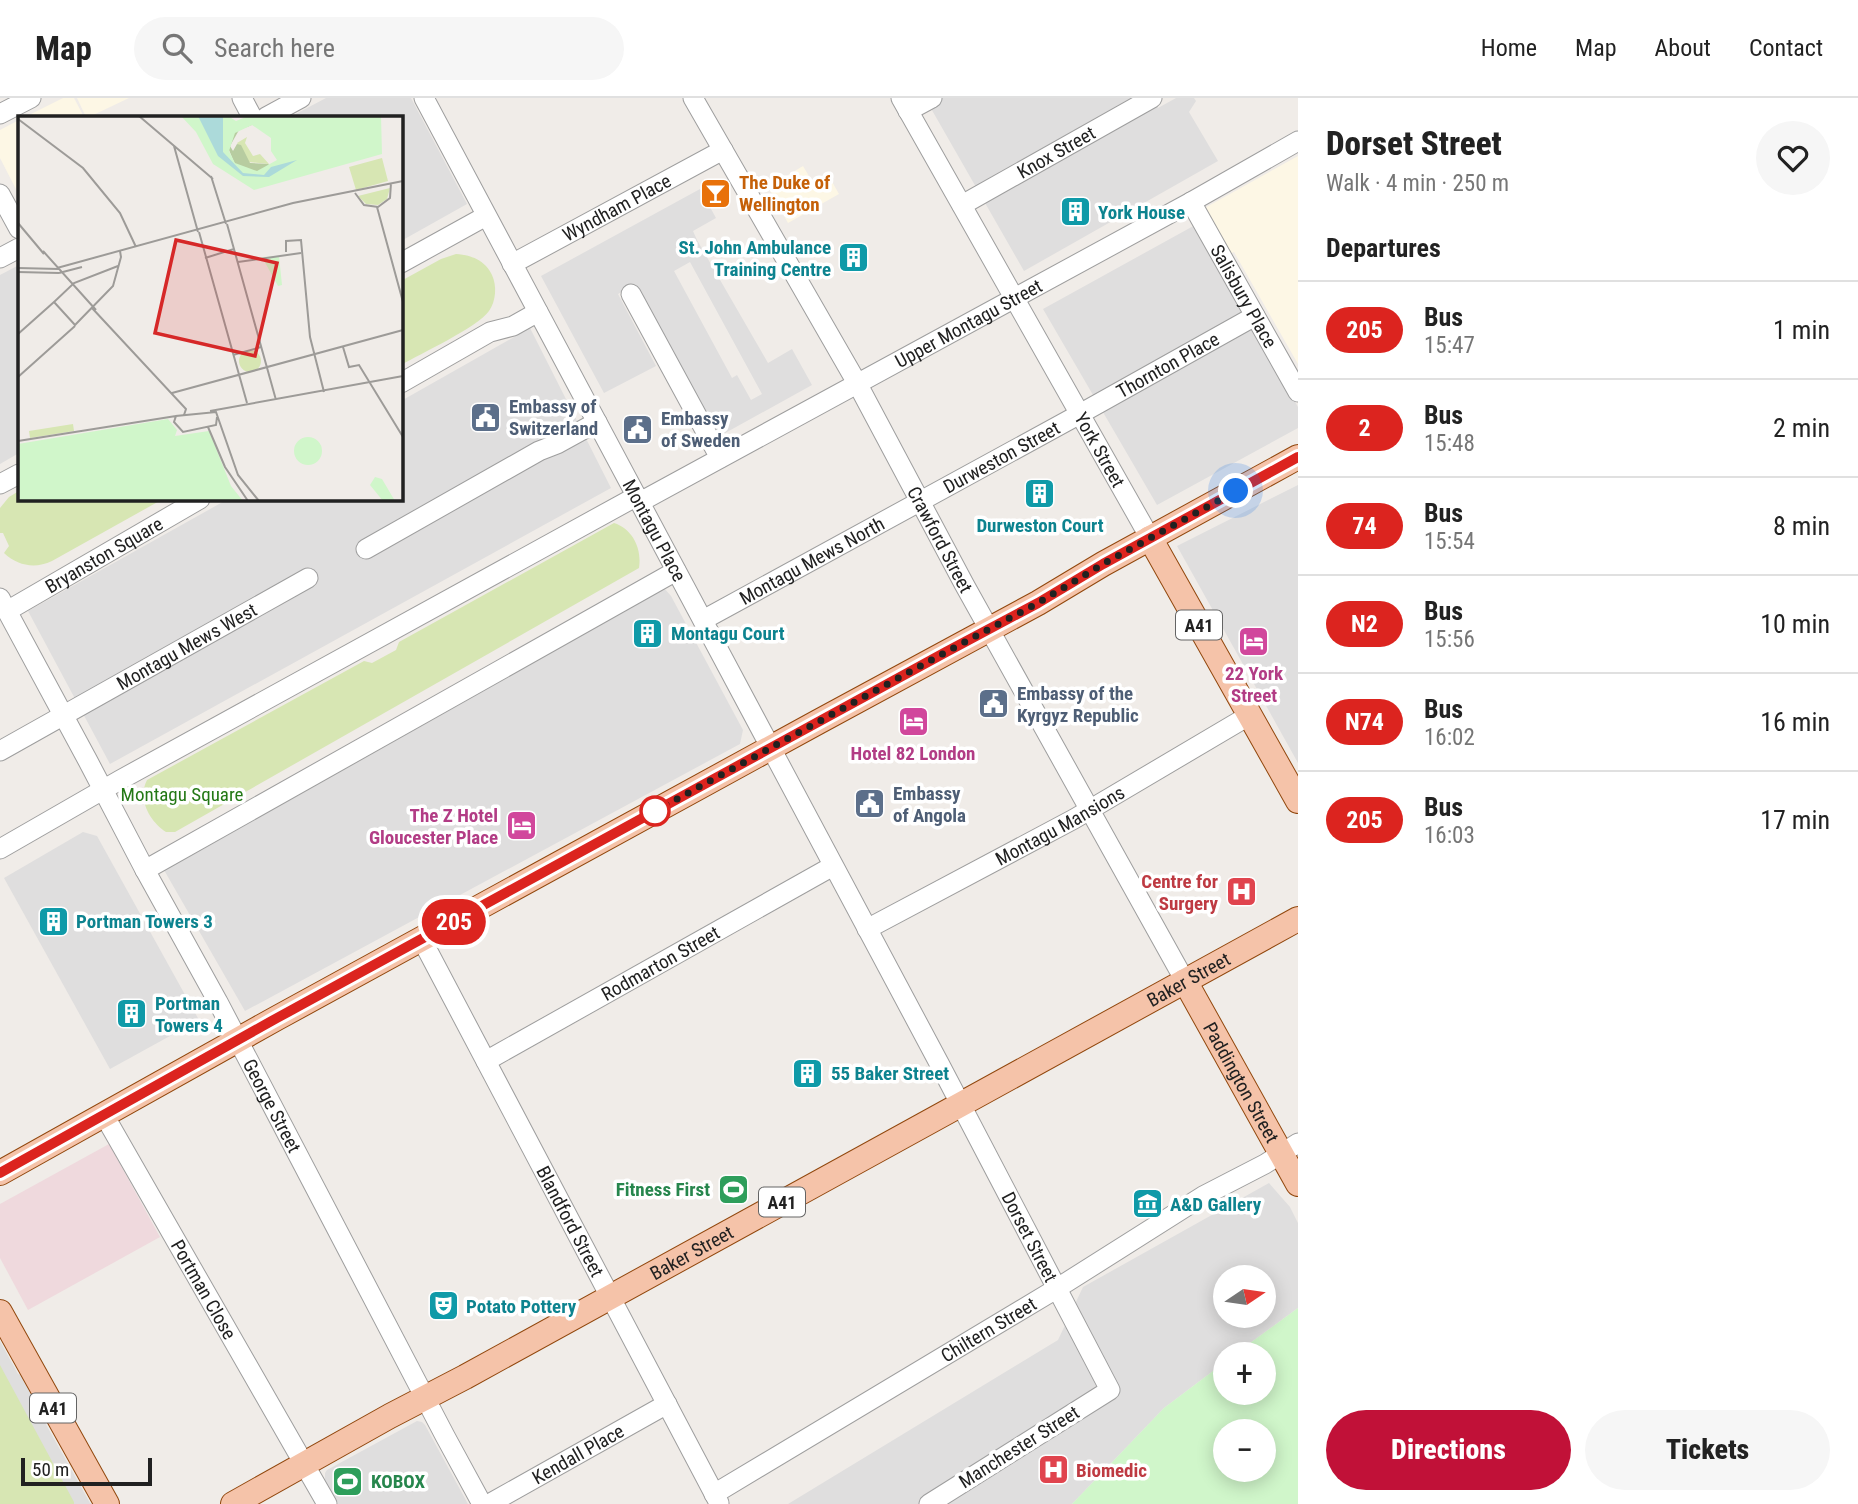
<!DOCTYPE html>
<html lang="en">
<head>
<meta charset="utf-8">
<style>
	body { margin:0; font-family:"Roboto Condensed",sans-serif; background:#f6f6f6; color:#222; height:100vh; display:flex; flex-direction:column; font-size:26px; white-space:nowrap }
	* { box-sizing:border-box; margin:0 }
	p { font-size:23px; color:#767676 }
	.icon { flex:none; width:38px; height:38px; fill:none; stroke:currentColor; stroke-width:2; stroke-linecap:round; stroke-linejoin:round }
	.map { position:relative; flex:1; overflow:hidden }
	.panel { display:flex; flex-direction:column; background:#fff; width:560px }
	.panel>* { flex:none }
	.badge { padding:0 14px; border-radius:23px; font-size:24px; line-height:46px }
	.needle { width:46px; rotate:77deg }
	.buttons { position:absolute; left:1213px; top:1167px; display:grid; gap:14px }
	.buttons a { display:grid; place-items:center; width:63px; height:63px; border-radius:50%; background:#fff; box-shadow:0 4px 18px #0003; font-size:35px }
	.scale { position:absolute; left:21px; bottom:18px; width:131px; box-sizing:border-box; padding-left:7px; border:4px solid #212121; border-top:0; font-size:19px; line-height:24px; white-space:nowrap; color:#212121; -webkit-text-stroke:5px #fff; paint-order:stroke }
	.you { position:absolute; width:35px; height:35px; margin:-18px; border:5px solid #fff; border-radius:50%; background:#1a73e8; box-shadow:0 0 0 10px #1a73e833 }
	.map>.badge { position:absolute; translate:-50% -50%; box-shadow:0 0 0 4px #fff }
	h2 { padding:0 28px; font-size:26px; line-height:63px }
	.round { display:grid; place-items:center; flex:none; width:74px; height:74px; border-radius:37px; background:#f6f6f6 }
	.head { display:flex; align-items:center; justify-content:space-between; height:119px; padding:0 28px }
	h1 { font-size:33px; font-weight:800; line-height:52px }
	.cta { display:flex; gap:14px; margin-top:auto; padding:14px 28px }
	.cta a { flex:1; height:80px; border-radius:42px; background:#c11138; color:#fff; font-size:28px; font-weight:800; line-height:80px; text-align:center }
	.cta a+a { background:#f6f6f6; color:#222 }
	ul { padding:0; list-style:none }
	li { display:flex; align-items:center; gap:21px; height:98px; padding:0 28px; border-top:2px solid #e0e0e0 }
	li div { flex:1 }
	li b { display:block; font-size:26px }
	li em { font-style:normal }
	li .badge { min-width:77px; font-weight:700; text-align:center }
	header { display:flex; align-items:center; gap:42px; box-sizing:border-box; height:98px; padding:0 35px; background:#fff; border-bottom:2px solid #e0e0e0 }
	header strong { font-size:33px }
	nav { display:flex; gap:38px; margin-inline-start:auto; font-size:24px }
	.search { width:490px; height:63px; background:#f6f6f6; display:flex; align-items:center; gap:18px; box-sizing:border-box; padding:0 24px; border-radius:38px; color:#767676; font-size:26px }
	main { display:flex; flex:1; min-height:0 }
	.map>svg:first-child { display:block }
	.residential { fill:#dfdede; fill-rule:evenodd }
	.commercial { fill:#efd9dd }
	.education { fill:#fdf7e5 }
	.grass { fill:#d7e6b3 }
	.park { fill:#d0f6ca; fill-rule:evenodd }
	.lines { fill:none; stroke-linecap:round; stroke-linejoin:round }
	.minor-casing { stroke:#9e9e9e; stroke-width:21 }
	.major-casing { stroke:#91470d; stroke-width:26 }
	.minor { stroke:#fff; stroke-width:19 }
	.major { stroke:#f5c3a9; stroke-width:24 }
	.line-casing { stroke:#fff; stroke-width:16 }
	.line { stroke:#dc241f; stroke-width:10 }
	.walk { stroke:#212121; stroke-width:7; stroke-dasharray:0 12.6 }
	.stop-dot { fill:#fff; stroke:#dc241f; stroke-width:3.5 }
	.labels { text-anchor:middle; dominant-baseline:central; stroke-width:7; stroke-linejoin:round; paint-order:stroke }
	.shield { fill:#fff; stroke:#646464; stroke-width:2 }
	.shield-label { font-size:18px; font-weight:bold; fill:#212121 }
	.street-label { font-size:19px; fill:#212121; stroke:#fff }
	.food-label { font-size:19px; font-weight:bold; fill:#c56008; stroke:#fff; text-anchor:start }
	.culture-label { font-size:19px; font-weight:bold; fill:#0d838f; stroke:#fff; text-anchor:start }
	.service-label { font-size:19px; font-weight:bold; fill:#4e5e75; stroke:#fff; text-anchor:start }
	.hotel-label { font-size:19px; font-weight:bold; fill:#b23c85; stroke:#fff }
	.park-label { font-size:19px; fill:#237815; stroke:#fff }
	.health-label { font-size:19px; font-weight:bold; fill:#be3a42; stroke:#fff; text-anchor:end }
	.leisure-label { font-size:19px; font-weight:bold; fill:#27864d; stroke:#fff; text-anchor:end }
	.inset-road { fill:none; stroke:#9d9b98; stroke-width:2 }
	.view { fill:#d62828; fill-opacity:0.15; stroke:#d62828; stroke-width:3.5 }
	.inset-edge { fill:none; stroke:#212121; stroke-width:3.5 }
</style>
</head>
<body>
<header>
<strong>Map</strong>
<div class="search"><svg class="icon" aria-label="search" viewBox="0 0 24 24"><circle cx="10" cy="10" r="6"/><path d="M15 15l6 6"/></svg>Search here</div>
<nav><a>Home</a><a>Map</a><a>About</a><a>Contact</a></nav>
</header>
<main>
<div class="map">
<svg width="1298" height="1406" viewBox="0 0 1298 1406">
	<rect width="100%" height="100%" fill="#f0ece8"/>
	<g class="residential">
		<path d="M326,0H411L467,106L401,143V19H290Z"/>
		<path d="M925,0H1152L1158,10L1176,0H1194L1196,3L1189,14L1218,63L1024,173Z"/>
		<path d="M700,91L716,120L693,133L697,142L768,265L792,251L812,287L718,339L635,186L618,196L656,268L604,295L541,178ZM690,164L762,296L751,302L737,277L732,280L674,173Z"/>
		<path d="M1197,126L1298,309V330L1157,407L1043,211Z"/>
		<path d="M19,167V355L0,366V177Z"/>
		<path d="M530,230L611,390L110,666L28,513L228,401H401V303Z"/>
		<path d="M1298,387V665L1177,448Z"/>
		<path d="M664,490L671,498L743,632L740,646L245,913L164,772L170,762Z"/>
		<path d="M83,734L97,738L199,922L110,971L4,780Z"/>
		<path d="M1269,1085L1290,1109L1298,1125V1210L1235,1256H1225V1264L1164,1310L1072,1406H788L1058,1242L1083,1189ZM1225,1180H1264V1218H1225Z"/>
		<path d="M0,1243L18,1276L25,1278L36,1297L34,1305L90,1405L93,1406H0Z"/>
		<path d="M417,1323L422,1324L425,1327L468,1406H338L325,1383V1375L327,1372Z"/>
	</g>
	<path class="commercial" d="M109,1046L160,1139L28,1212L0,1160V1106Z"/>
	<g class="education">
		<path d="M63,0H74L84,19H25Z"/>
		<path d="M77,0H129L89,19H86Z"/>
		<path d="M19,22V97L0,60V32Z"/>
		<path d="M1298,58V266L1234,154L1228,157L1203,111Z"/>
		<path d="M803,68L815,88L830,80L839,96L788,125L768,89Z"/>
	</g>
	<g class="grass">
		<path d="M456,156C471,157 485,162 492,177C497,188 496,203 489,213C478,229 420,256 401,267V183L441,161Z"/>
		<path d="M19,393V401H163L52,463C35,471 18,468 4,455L9,448L3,435H0V410L9,399Z"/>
		<path d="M614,425C633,431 642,451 639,470L175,734H166C150,724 137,701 147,682L364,563L372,565L396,552L399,544Z"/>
		<path d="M0,1267L74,1404V1406H0Z"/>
	</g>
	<path class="park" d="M1298,1210V1406H1072L1164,1310L1225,1264V1295H1264V1256H1235ZM1225,1334H1264V1372H1225Z"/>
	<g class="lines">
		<defs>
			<g id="minor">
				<path d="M242,0L252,19"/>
				<path id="s1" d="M424,0L940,967L1110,1292L929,1406"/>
				<path id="s2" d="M693,0L857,285L964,486L1185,883"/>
				<path id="s3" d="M901,0L1150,440"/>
				<path d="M908,13L932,0"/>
				<path d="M0,16L31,0"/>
				<path d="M266,19L301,0"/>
				<path d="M0,96L19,131"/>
				<path id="s4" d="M1191,104L1298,294"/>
				<path id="s5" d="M962,107L1152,0"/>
				<path d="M0,160L19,150"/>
				<path d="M401,165L486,118"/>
				<path id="s6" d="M512,166L723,52"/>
				<path d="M631,196L720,360"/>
				<path d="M401,285L490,234L513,228L538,214"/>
				<path d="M0,386L19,376"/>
				<path id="s7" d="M640,404L1191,104L1298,43"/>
				<path d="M366,451L539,353L557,346L597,324"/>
				<path id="s8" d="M0,500L88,663L145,772L218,904L445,1338L482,1406"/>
				<path id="s9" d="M7,513L200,401"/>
				<path id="s10" d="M703,522L1069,322L1255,218"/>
				<path id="s11" d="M0,653L308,480"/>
				<path d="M0,751L120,682L637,398"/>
				<path d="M145,772L676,473"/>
				<path id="s12" d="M867,831L1074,721L1250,617"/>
				<path id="s13" d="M422,842L719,1405"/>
				<path id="s14" d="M486,963L833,768"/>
				<path id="s15" d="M104,1017L327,1406"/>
				<path id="s16" d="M714,1396L1056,1191L1203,1098L1265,1066L1298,1045"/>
				<path id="s17" d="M489,1406L667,1306"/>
			</g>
			<g id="major">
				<path d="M1150,440L1298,703"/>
				<path id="s18" d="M1185,883L1298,1086"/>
				<path d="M0,1075L277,920L818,624L1038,505L1103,466L1298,359"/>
				<path d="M0,1214L107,1406"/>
				<path id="s19" d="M233,1406L390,1318L465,1279L1298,821"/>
			</g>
		</defs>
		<use href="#minor" class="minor-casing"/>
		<use href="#major" class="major-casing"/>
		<use href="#minor" class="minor"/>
		<use href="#major" class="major"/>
	</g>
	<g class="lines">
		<defs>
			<path id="line" d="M0,1075L277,920L946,554L1038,505L1103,466L1298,359"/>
		</defs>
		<use href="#line" class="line-casing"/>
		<use href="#line" class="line"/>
		<path class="walk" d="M655,713L946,554L1038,505L1103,466L1236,393"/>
	</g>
	<defs>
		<symbol id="bar-square" viewBox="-11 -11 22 22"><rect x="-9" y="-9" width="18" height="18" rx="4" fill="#e8710a" stroke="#fff"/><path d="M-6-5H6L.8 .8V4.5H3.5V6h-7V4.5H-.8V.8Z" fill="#fff"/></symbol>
		<symbol id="building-square" viewBox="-11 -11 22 22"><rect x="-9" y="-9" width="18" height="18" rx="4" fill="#0f9aa8" stroke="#fff"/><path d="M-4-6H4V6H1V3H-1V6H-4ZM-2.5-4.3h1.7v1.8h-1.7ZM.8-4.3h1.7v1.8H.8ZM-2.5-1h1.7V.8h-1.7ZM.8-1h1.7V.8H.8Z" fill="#fff"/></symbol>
		<symbol id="civic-square" viewBox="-11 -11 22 22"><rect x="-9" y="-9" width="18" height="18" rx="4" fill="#5c6f8a" stroke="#fff"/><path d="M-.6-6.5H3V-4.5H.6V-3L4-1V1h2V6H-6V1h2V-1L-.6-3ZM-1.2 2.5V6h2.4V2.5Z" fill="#fff"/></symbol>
		<symbol id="hotel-square" viewBox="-11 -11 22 22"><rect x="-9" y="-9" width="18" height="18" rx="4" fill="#d1479c" stroke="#fff"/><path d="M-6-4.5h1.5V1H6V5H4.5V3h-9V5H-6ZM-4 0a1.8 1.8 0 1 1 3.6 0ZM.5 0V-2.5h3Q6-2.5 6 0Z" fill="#fff"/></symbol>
		<symbol id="hospital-square" viewBox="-11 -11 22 22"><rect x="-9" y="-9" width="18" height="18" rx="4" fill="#e0444e" stroke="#fff"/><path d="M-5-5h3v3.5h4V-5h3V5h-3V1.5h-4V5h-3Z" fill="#fff"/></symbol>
		<symbol id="stadium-square" viewBox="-11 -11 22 22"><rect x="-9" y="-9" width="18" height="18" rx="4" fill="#2e9e5b" stroke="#fff"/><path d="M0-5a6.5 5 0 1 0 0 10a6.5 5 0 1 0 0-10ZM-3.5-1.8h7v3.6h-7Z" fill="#fff"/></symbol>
		<symbol id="museum-square" viewBox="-11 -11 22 22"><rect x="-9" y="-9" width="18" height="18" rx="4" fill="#0f9aa8" stroke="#fff"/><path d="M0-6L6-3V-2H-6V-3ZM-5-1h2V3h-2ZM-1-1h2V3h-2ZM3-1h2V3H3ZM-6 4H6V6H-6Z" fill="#fff"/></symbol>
		<symbol id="theatre-square" viewBox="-11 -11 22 22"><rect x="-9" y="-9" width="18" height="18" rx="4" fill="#0f9aa8" stroke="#fff"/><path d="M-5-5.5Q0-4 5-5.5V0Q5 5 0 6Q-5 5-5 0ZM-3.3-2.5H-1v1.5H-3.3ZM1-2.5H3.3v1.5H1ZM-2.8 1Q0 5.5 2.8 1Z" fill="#fff"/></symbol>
	</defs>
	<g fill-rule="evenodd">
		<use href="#bar-square" x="698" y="78" width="35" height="35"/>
		<use href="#building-square" x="1058" y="96" width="35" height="35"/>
		<use href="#building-square" x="836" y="142" width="35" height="35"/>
		<use href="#civic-square" x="468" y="302" width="35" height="35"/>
		<use href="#civic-square" x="620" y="314" width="35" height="35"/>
		<use href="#building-square" x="1022" y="378" width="35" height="35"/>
		<use href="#building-square" x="630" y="518" width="35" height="35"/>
		<use href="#hotel-square" x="1236" y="526" width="35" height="35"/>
		<use href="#civic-square" x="976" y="588" width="35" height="35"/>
		<use href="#hotel-square" x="896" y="606" width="35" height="35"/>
		<use href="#civic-square" x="852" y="688" width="35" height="35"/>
		<use href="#hotel-square" x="504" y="710" width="35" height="35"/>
		<use href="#hospital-square" x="1224" y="776" width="35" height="35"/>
		<use href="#building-square" x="36" y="806" width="35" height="35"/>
		<use href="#building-square" x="114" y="898" width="35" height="35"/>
		<use href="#building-square" x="790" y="958" width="35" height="35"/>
		<use href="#stadium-square" x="716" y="1074" width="35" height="35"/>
		<use href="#museum-square" x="1130" y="1088" width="35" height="35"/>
		<use href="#theatre-square" x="426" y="1190" width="35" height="35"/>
		<use href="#hospital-square" x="1036" y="1354" width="35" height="35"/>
		<use href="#stadium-square" x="330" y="1366" width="35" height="35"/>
	</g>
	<circle class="stop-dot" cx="655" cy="713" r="14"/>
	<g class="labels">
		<g class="shield">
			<rect x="1176" y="512.5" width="46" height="29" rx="5"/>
			<rect x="759" y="1089.5" width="46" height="29" rx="5"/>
			<rect x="30" y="1295.5" width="46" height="29" rx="5"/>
		</g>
		<g class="shield-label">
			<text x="1199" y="527">A41</text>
			<text x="782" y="1104">A41</text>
			<text x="53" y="1310">A41</text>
		</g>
		<g class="street-label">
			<text stroke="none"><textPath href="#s5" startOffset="108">Knox Street</textPath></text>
			<text stroke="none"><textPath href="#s6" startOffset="119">Wyndham Place</textPath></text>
			<text stroke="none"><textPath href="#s4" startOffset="108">Salisbury Place</textPath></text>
			<text stroke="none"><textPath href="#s7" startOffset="374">Upper Montagu Street</textPath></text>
			<text stroke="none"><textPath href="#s10" startOffset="530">Thornton Place</textPath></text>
			<text stroke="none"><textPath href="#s3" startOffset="404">York Street</textPath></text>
			<text stroke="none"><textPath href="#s10" startOffset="340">Durweston Street</textPath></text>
			<text stroke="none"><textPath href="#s1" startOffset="490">Montagu Place</textPath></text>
			<text stroke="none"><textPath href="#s2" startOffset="506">Crawford Street</textPath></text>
			<text stroke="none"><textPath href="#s9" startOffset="112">Bryanston Square</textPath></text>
			<text stroke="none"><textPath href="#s10" startOffset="124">Montagu Mews North</textPath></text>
			<text stroke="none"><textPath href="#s11" startOffset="214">Montagu Mews West</textPath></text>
			<text stroke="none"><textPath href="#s12" startOffset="219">Montagu Mansions</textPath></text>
			<text stroke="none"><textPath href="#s14" startOffset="200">Rodmarton Street</textPath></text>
			<text stroke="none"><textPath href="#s19" startOffset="1090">Baker Street</textPath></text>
			<text stroke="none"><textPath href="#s18" startOffset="116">Paddington Street</textPath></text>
			<text stroke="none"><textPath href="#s8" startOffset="576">George Street</textPath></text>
			<text stroke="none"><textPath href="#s13" startOffset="318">Blandford Street</textPath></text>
			<text stroke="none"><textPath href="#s1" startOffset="1290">Dorset Street</textPath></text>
			<text stroke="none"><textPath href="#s19" startOffset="523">Baker Street</textPath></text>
			<text stroke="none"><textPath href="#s15" startOffset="201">Portman Close</textPath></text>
			<text stroke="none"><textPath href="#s16" startOffset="320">Chiltern Street</textPath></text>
			<text transform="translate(1019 1349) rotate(-32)">Manchester Street</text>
			<text stroke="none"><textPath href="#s17" startOffset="102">Kendall Place</textPath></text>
		</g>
		<g class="food-label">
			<text x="739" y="84">The Duke of<tspan x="739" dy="22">Wellington</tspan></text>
		</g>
		<g class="culture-label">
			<text x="1098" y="114">York House</text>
			<text x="831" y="149" text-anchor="end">St. John Ambulance<tspan x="831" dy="22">Training Centre</tspan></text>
			<text x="1040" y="427" text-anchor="middle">Durweston Court</text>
			<text x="671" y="535">Montagu Court</text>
			<text x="76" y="823">Portman Towers 3</text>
			<text x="155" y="905">Portman<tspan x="155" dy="22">Towers 4</tspan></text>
			<text x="831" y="975">55 Baker Street</text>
			<text x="1170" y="1106">A&amp;D Gallery</text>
			<text x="466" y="1208">Potato Pottery</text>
		</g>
		<g class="service-label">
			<text x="509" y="308">Embassy of<tspan x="509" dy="22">Switzerland</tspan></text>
			<text x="661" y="320">Embassy<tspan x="661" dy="22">of Sweden</tspan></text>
			<text x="1017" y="595">Embassy of the<tspan x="1017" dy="22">Kyrgyz Republic</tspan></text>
			<text x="893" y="695">Embassy<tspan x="893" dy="22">of Angola</tspan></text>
		</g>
		<g class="hotel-label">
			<text x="1254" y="575">22 York<tspan x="1254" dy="22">Street</tspan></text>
			<text x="913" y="655">Hotel 82 London</text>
			<text x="498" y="717" text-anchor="end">The Z Hotel<tspan x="498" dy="22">Gloucester Place</tspan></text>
		</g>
		<g class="park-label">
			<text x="182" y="696">Montagu Square</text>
		</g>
		<g class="health-label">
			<text x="1218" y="783">Centre for<tspan x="1218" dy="22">Surgery</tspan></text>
			<text x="1076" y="1372" text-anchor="start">Biomedic</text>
		</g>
		<g class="leisure-label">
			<text x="710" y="1091">Fitness First</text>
			<text x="371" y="1383" text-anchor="start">KOBOX</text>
		</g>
	</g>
	<g transform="translate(18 18)">
		<rect width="385" height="385" fill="#f0ece8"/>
		<path d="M229,21L227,27L235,40L242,38L251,48L230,46L219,27ZM364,42L370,65L338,74L331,51ZM372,72L369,83L360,89L348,88L340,80ZM221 245a11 11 0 1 1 22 0a11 11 0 1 1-22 0ZM55,308L56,315L12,322L11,315Z" fill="#d7e6b3"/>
		<path d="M234,9L221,14L212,30L215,35L219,28L223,29L232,47L251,48L245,58L218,51L209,29L220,11Z" fill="#b7cca0"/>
		<path d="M163,0H210L218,5L230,0H363L364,38L236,74L195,48L178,16ZM234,9L253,22V35L259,44L239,55L217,47L211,35L217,17ZM261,140L264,169L260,170L244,141ZM150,303L159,314L157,320L191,315L213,370L225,385H0V328ZM276 335a14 14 0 1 1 28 0a14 14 0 1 1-28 0ZM357,361L364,363L377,385H365L352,369Z" fill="#d0f6ca" fill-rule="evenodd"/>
		<path d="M180,0H205V36L225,57L246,59L253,51L279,44L251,61L225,60L200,40Z" fill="#acdada"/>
		<path class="inset-road" d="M121,0L195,63M0,3L65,52L102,97L118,131M156,30L180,116M193,60L208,108M337,77L346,89L360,91L372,82L373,67M359,91L385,186M0,107L26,138M209,108L258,284M181,116L229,287M25,135L78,194M268,136V125L283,124L292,221L306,276M187,142L216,133M220,146L283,137M100,150L56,167L36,186L57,209L95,170L103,141L102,135M0,152L41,153M39,152L275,87L385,65M0,156L41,157M41,157L64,151M74,192L168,293L166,299M0,218L36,186M325,231L331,251L341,249L385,321M215,239L243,231M0,261L57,210M154,277L385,214M192,295L385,260M199,301L198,309L165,316L156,306L158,300L198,296L220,359L241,385M190,311L207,351L230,385M0,325L158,300"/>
		<path class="view" d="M158,124L259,147L237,240L137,217Z"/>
		<rect width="385" height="385" class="inset-edge"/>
	</g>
</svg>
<div class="buttons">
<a><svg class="needle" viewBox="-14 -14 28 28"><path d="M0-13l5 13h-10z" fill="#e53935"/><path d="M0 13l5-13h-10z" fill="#767676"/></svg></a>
<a>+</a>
<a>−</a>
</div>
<div class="scale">50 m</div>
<div class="you" style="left:1236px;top:393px"></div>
<b class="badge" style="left:454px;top:824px;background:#dc241f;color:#fff">205</b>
</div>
<section class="panel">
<div class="head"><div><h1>Dorset Street</h1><p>Walk · 4 min · 250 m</p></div><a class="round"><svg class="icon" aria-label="heart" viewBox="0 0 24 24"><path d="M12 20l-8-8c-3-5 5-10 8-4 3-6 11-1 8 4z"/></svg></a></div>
<h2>Departures</h2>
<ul>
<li><span class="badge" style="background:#dc241f;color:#fff">205</span><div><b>Bus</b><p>15:47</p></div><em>1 min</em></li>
<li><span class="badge" style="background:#dc241f;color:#fff">2</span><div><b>Bus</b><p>15:48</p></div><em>2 min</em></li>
<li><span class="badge" style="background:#dc241f;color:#fff">74</span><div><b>Bus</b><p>15:54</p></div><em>8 min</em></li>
<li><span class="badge" style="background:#dc241f;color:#fff">N2</span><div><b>Bus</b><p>15:56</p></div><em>10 min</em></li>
<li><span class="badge" style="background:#dc241f;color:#fff">N74</span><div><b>Bus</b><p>16:02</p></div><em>16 min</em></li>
<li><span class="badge" style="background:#dc241f;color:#fff">205</span><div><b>Bus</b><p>16:03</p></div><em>17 min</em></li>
</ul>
<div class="cta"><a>Directions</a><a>Tickets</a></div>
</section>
</main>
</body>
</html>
